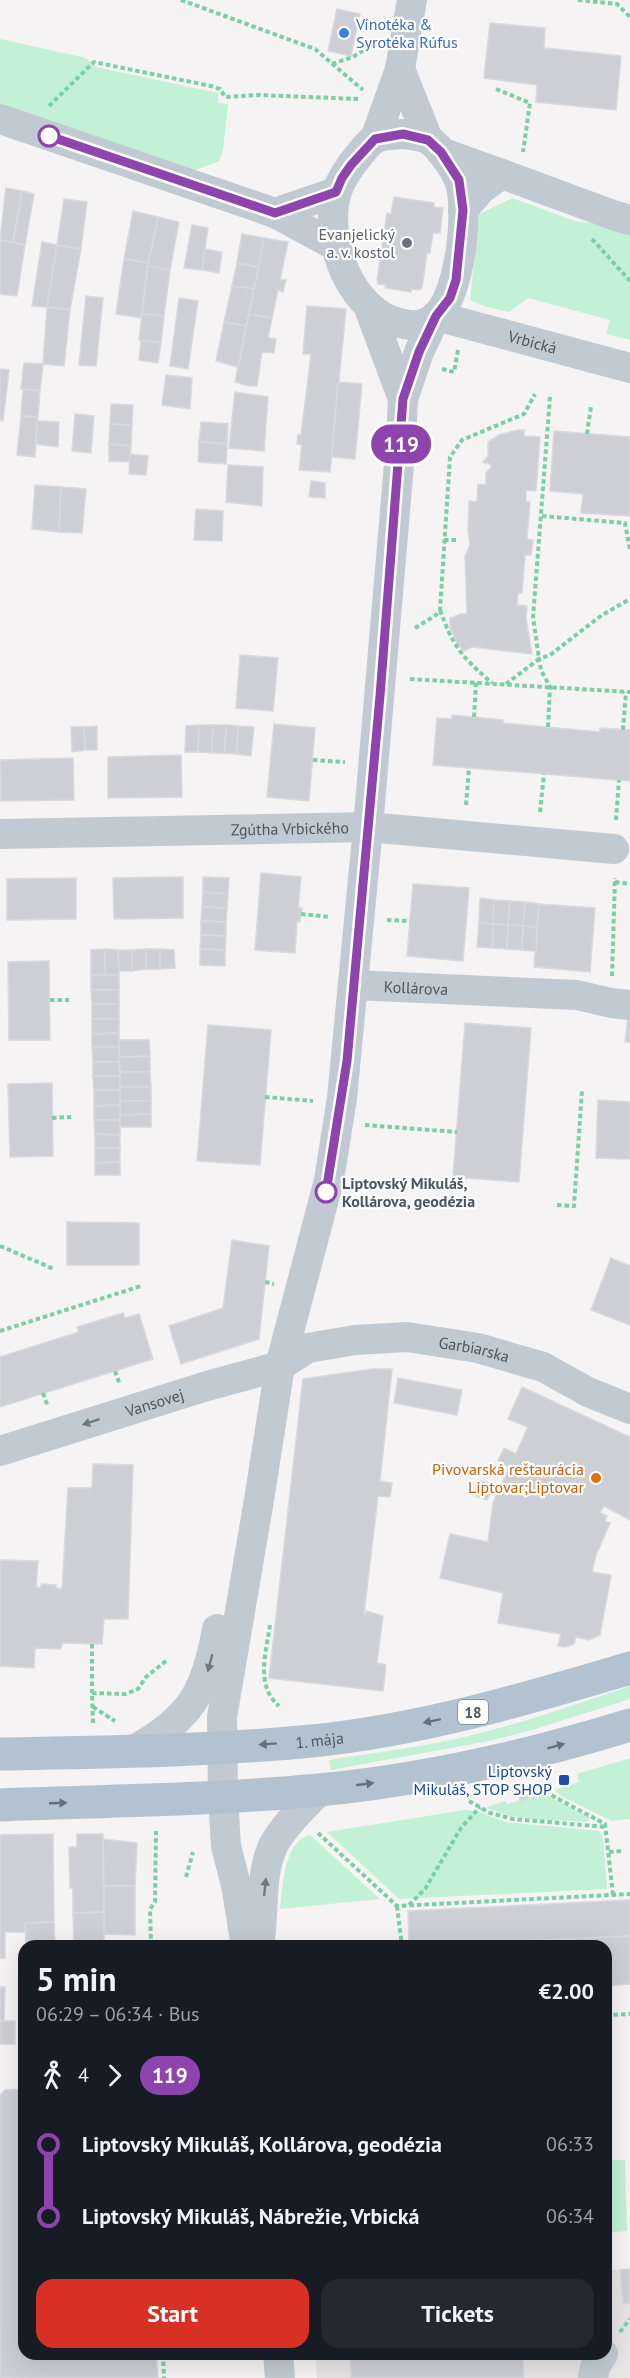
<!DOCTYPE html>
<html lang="en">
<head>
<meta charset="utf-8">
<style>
	body { margin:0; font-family:"PT Sans",sans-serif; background:#242831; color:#f1f3f6; height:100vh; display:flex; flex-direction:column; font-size:22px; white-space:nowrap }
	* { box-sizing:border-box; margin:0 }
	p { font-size:20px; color:#9ea1a6 }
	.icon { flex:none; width:33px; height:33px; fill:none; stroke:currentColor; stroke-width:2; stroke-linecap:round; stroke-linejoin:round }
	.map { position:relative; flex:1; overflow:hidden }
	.panel { position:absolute; left:18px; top:1940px; width:594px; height:420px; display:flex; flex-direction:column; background:#171b24; border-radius:18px; box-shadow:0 6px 24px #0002 }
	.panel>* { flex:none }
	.badge { padding:0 12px; border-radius:20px; font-size:21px; line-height:39px }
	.map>.badge { position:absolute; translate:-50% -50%; box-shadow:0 0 0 3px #fff }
	.legs { display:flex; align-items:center; gap:9px; height:66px; padding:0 18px; font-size:20px }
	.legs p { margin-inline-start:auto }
	.overview { display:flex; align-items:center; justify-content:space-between; height:102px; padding:0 18px }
	h1 { font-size:33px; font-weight:700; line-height:45px }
	.primary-button { display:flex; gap:12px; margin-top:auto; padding:12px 18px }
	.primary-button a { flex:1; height:69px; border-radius:18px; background:#d93025; color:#fff; font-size:24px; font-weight:700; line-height:69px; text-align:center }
	.primary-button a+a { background:#242831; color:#f1f3f6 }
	ul { padding:0 18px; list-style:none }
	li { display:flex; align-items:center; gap:21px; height:72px; font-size:22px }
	li i { display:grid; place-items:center; width:9px; height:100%; margin:0 8px; background:currentColor }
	li i::after { content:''; width:15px; height:15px; margin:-8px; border:4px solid; border-radius:50%; background:#171b24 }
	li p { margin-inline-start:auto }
	li:first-child i { background:linear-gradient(#0000 50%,currentColor 0) }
	li:last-child i { background:linear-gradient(currentColor 50%,#0000 0) }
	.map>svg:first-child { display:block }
	.education { fill:#e6e4e5 }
	.green { fill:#c3f1d5 }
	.building { fill:#cdcfd5; stroke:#d7d9de; stroke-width:1.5 }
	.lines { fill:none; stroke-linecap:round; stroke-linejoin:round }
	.path { stroke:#7ad0a6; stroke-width:4; stroke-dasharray:4.5 3; stroke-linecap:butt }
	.minor { stroke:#c1cad2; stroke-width:30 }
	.major { stroke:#b3c2d1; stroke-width:33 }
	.oneway { fill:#6e7983 }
	.oneway2 { fill:#64717d }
	.line-1-casing { stroke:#fff; stroke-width:14 }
	.line-1 { stroke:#8e44ad; stroke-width:9 }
	.shop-dot { fill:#3f7fe0; stroke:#fff; stroke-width:2 }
	.stop-1-dot { fill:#fff; stroke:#8e44ad; stroke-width:3 }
	.worship-dot { fill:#6b7280; stroke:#fff; stroke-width:2 }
	.food-dot { fill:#e8710a; stroke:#fff; stroke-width:2 }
	.transit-dot { fill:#1a4fb4; stroke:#fff; stroke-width:2 }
	.labels { text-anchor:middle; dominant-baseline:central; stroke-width:4.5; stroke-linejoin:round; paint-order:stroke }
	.shield { fill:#fff; stroke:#808990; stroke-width:1.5 }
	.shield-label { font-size:15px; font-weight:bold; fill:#4a5661 }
	.shop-label { font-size:16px; fill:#366cbe; stroke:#fff; text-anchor:start }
	.worship-label { font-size:16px; fill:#5b616d; stroke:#fff; text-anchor:end }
	.street-label { font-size:16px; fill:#4a5661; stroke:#fff }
	.stop-label { font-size:16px; font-weight:bold; fill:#4a5661; stroke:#fff; text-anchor:start }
	.food-label { font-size:16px; fill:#c56008; stroke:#fff; text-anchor:end }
	.transit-label { font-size:16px; fill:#164399; stroke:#fff; text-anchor:end }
</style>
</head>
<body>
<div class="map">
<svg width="630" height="2378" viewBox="0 0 630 2378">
	<rect width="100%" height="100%" fill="#f5f3f3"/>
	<path class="education" d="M630,2269V2378H317L315,2354H606V2271Z"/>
	<g class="green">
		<path d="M0,39L86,58L96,67L218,93V103L228,104L223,150L219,161L196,170L0,106Z"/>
		<path d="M512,198L575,221L630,228V340L606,334L610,320L528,298L509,312L484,306L470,300L479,214Z"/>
		<path d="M630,1686V1699L532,1730L489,1741L331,1770L329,1760C379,1752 429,1746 477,1734C529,1721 580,1703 630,1686Z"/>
		<path d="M630,1758V1819L612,1821L561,1796L555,1790L579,1782L577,1774Z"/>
		<path d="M543,1794L590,1817L588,1822C559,1819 511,1822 486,1807L505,1801L507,1804Z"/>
		<path d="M465,1810L476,1811L506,1822L599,1831L603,1838L607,1889L399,1899L327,1832Z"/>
		<path d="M310,1835L380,1899L280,1909C283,1887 283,1842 310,1835Z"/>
		<path d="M606,2160H625L627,2231L606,2233Z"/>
	</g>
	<g class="building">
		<path d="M337,9L360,14L351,56L328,51Z"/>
		<path d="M490,23L545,28L544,48L621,56L616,110L536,102L537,85L484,78Z"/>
		<path d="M6,188L22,191L13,243L0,240Z"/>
		<path d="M22,191L34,194L25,245L13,243Z"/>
		<path d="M394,197L434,203V207L443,208L440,233H433L430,253H427L422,288L418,290L411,289V292L385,288L386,285L378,284L377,280L387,213L391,214Z"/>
		<path d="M64,199L87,202L81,249L57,245Z"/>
		<path d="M133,211L158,217L148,263L124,259Z"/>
		<path d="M158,217L179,222L170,270L148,266Z"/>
		<path d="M192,225L208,228L202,270L184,268Z"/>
		<path d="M242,234L264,238L259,267L237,263Z"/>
		<path d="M264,238L288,242L280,280H286L283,292L278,290L272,318L249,314Z"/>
		<path d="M0,240L25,245L17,296L0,294Z"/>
		<path d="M42,242L57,245L47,307L32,306Z"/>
		<path d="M57,245L81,249L70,310L47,307Z"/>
		<path d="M205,249L222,252L219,273L202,270Z"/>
		<path d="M124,259L148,263L141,318L116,314Z"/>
		<path d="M237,263L259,267L254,289L232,286Z"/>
		<path d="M148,266L170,270L164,316L142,314Z"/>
		<path d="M232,286L254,289L246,326L224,322Z"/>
		<path d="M86,296L103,298L96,366L79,365Z"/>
		<path d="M179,298L198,301L188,369L170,366Z"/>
		<path d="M307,306L346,309L330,472L299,470L302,445L297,444L298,435H301L311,354H303Z"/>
		<path d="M47,307L70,310L64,366L43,364Z"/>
		<path d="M142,314L164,316L161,343L139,340Z"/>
		<path d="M249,314L272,318L268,338L276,339L274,353L262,352L257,386H249L235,382Z"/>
		<path d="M224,322L246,326L238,367L216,361Z"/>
		<path d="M141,340L161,343L158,363L139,360Z"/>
		<path d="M24,363L43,364L40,391L21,389Z"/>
		<path d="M0,369L9,370L3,421L0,420Z"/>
		<path d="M166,375L192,378L190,409L162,405Z"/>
		<path d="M338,382L362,384L355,459L332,457Z"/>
		<path d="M23,389L40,391L38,417L21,416Z"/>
		<path d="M235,392L268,397L264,451L229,448Z"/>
		<path d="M111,404L133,405L132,425L110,424Z"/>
		<path d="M75,414L94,416L91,453L72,451Z"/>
		<path d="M21,416L38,417L35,457L17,455Z"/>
		<path d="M37,421L59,422L58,447L36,444Z"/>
		<path d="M201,422L228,424L227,444L199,442Z"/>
		<path d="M110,424L132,425L131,446L109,444Z"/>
		<path d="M518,430H524V436L540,437L536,491L526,490V502H530L527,539L533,540L531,555H525L522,593H518L517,605L527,606L526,618L532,654L472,647L464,651L457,643L450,627V618L461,614H467L465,556L470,545L468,531L469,501L477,502L478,484L486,485V473L492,466L487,462L486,464L483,462L488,456V442L499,435Z"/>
		<path d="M554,431L630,437V516L581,513L583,494L550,491Z"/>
		<path d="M199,442L227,444L226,464L198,462Z"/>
		<path d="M109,444L131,446L130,462L109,461Z"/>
		<path d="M130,454L148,456L146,475L129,474Z"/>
		<path d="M228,465L263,467L262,506L226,502Z"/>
		<path d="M311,481L325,483V498L309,497Z"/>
		<path d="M35,485L61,487L59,532L32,529Z"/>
		<path d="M61,487L86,489L82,533L59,532Z"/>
		<path d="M196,509L223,511L222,541L194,540Z"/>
		<path d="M240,655L278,658L273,711L236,708Z"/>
		<path d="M452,715L503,720V723L600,732V728L630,730V781L433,765L437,718L452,719Z"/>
		<path d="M274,724L315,728L309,801L267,797Z"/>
		<path d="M199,725L198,752H185L186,726Z"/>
		<path d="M199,725H213L212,753L198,752Z"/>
		<path d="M213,725H227L224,753H212Z"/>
		<path d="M227,725L238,726L237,754L224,753Z"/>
		<path d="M97,726V750H85L84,727Z"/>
		<path d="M238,726L254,727L251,756L237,754Z"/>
		<path d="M71,727H84L85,750L72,752Z"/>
		<path d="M181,755L182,797L108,798V757Z"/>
		<path d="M73,758L74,800L1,801L0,760Z"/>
		<path d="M261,873L301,877L298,908H302L301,914L300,922L297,921L295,953L255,950Z"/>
		<path d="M183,877V918L114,919L113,878Z"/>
		<path d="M203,877L229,878L228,894L203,892Z"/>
		<path d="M76,878V919L7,920V879Z"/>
		<path d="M413,884L469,888L463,961L407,956Z"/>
		<path d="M203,892L228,894L227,908L202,907Z"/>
		<path d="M480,898L494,900L493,924L479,923Z"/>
		<path d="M494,900L510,901L508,925L493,924Z"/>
		<path d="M510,901L525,902L523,926L508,925Z"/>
		<path d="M525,902L539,904L537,927L523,926Z"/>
		<path d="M539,904L595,908L590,972L534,967Z"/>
		<path d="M202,907L227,908L226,922L201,921Z"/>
		<path d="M201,921L226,922V936L201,935Z"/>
		<path d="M479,923L493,924V948L477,947Z"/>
		<path d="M493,924L508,925L507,949L493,948Z"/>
		<path d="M508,925L523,926L522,950L507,949Z"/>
		<path d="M523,926L537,927L536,951L522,950Z"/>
		<path d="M201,935L226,936L225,950L200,949Z"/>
		<path d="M105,949V975H91V950Z"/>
		<path d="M105,949L118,950L119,975H105Z"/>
		<path d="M146,949V969L132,971V950Z"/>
		<rect x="146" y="949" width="14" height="20"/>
		<path d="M160,949L174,950L175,968L160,969Z"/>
		<path d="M200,949L225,950V966L200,965Z"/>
		<path d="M118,950H132V971H119Z"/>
		<path d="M49,961L50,1040H9L8,962Z"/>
		<rect x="91" y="975" width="28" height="15"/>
		<path d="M91,990H119V1004H92Z"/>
		<rect x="92" y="1004" width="27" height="15"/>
		<path d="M628,1018H630V1042H625Z"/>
		<path d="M92,1019H119V1033L92,1034Z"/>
		<path d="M465,1023L531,1028L519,1182L453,1177Z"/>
		<path d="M208,1025L271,1030L260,1165L197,1161Z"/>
		<path d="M119,1033V1047H92V1034Z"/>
		<path d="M119,1040H149L150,1056L119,1057Z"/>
		<path d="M92,1047H119V1062H93Z"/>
		<path d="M150,1056V1072H120L119,1057Z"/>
		<path d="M93,1062H119L120,1076H93Z"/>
		<path d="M120,1072H150L151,1087H119Z"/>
		<path d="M93,1076H120V1090H94Z"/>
		<path d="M52,1083L53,1156L10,1157L8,1084Z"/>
		<path d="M119,1087H151V1101H120Z"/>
		<path d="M94,1090H120V1105L94,1106Z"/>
		<path d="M598,1100L630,1102V1159L596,1158Z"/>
		<path d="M120,1101H151V1114L120,1115Z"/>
		<path d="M120,1105V1120H94V1106Z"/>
		<path d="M151,1114V1127H120V1115Z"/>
		<path d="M94,1120H120V1135L95,1134Z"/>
		<path d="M95,1134L120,1135V1148H95Z"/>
		<path d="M95,1148H120V1162L95,1163Z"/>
		<path d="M120,1162V1175H95V1163Z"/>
		<path d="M67,1222L139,1223V1265H67Z"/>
		<path d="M232,1240L269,1246L259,1339L181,1364L169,1326L223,1308Z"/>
		<path d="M611,1258L630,1266V1325L591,1310Z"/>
		<path d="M123,1313L125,1318L139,1314L153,1359L0,1407V1357L79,1332L77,1327Z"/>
		<path d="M372,1369H392L380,1481L392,1483L390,1497L378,1496L364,1614H366V1611L383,1616L377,1663L386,1665L383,1691L269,1678L303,1379Z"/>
		<path d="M398,1378L462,1390L457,1415L394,1403Z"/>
		<path d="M522,1387L630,1437V1520L604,1506L600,1513L607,1516L605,1521L610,1523L596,1555L592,1572L611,1575L600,1635L589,1640L576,1637L574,1644L565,1647L558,1646L561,1634L498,1623L503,1593L440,1578L450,1534L488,1542L493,1503L509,1467L498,1461L504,1448L516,1454L528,1427L508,1419Z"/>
		<path d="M93,1464L133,1465L128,1619H104L102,1644L62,1643L61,1649L35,1648L34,1668L0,1666V1560L38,1561L36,1587L41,1588V1584L56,1585V1588L62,1589L68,1488H92Z"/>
		<path d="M479,1480L494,1485L487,1500L473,1495Z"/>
		<path d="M535,1792L536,1796L520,1801L519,1797Z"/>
		<path d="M53,1834L54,1922L25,1923V1932H5V1958H0V1835Z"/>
		<path d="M77,1834H103L104,1912L73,1913V1888H70L69,1847H77Z"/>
		<path d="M103,1839L137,1843L135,1886H104Z"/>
		<path d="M104,1886H135V1935L104,1934Z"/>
		<path d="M630,1900V1936L409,1946L408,1911Z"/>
		<path d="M104,1912V1946H74L73,1913Z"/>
		<path d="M54,1922L55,1946H26L25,1923Z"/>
		<path d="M630,1936V1984L606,1986V1946H444Z"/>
		<path d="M0,1987H5L4,2021H0Z"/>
		<rect x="0" y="2021" width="15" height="23"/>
		<path d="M24,2089V2354H156L158,2378H0V2095L5,2090Z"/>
		<path d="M630,2269V2303L623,2304L620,2270Z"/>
		<path d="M350,2354H523L524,2378H351Z"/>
	</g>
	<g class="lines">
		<g class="path">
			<path d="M181,0L315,49L363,90"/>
			<path d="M578,0L617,4L630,17"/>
			<path d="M332,64L353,57L376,42"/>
			<path d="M496,89L530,103L523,152"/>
			<path d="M49,106L94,62L211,86L220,89L225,97L259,95L358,99"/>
			<path d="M592,239L630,281"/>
			<path d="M442,369L454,372L458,350"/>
			<path d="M587,434L591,406"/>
			<path d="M542,516L625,523L630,550"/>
			<path d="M444,540H459"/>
			<path d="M440,610C453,647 463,658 492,683"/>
			<path d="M415,628L436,615L440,610L450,457L462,440L524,414L535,394"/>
			<path d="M410,679L630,692"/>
			<path d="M506,684L539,659L533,617L550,397"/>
			<path d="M474,717L476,682"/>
			<path d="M548,727L550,687L541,670L539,659L550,655L602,615L630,599"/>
			<path d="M623,730L626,692"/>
			<path d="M313,760L345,762"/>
			<path d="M466,805L469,768"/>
			<path d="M540,812L544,774"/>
			<path d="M616,820L619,780"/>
			<path d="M615,882L630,884"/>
			<path d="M301,914L330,917"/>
			<path d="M387,920L410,921"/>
			<path d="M612,976L615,878"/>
			<path d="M50,1000H69"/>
			<path d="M265,1097L313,1101"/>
			<path d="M52,1118L71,1117"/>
			<path d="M365,1125L457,1132"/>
			<path d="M557,1205L574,1206L582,1090"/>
			<path d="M0,1246L54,1269"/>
			<path d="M265,1282L274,1284"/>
			<path d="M0,1331L141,1286"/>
			<path d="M115,1371L120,1385"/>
			<path d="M43,1393L48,1407"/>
			<path d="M270,1625C266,1653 255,1685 279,1706"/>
			<path d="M92,1644V1693"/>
			<path d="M93,1707L115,1721"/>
			<path d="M93,1723L92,1693L126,1694L138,1689L146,1677L166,1661"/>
			<path d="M543,1783L551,1795L605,1824L613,1895"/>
			<path d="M469,1801L490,1813L513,1819L606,1827"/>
			<path d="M318,1833L397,1906L630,1894"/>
			<path d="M609,1852L621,1851"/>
			<path d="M186,1877L193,1852"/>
			<path d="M409,1905L425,1889L461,1828L480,1807"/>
			<path d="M397,1906L402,1946"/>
			<path d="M151,1946L150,1909L155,1902L156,1831"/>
			<path d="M606,2015L630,2014"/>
			<path d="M620,2332L630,2319"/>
			<path d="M163,2354L164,2378"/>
		</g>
		<g class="minor">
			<path d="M400,69L428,139"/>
			<path d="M0,119L275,213L336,246"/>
			<path d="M403,134C410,135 422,136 429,140C440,147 454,168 459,180C470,209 460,293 437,315C428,324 416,327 404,324C363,317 339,272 334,233C330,199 338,180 360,154C364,149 370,141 376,138C383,135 394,135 403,134Z"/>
			<path d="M375,139L400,69L412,0"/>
			<path d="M441,152L502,174L481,189L463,210"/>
			<path d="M502,174L613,215L630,220"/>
			<path d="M275,213L336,192"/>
			<path d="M369,308L403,399"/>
			<path id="s1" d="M436,316L630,368"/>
			<path id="s2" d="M0,834L368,827L614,849"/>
			<path id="s3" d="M354,985L577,995L611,1003L630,1005"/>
			<path id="s4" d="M0,1451L207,1386L280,1366L308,1348L355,1340L407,1337L478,1348L543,1367L588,1392L630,1409"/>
			<path d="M132,1751C190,1720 206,1692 217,1629"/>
			<path d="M246,1946L236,1885L226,1846L223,1797L222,1717L259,1500L280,1366L329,1180L342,1098L368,827L401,441L403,399L419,352L436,316"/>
			<path d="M259,1946C265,1913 259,1873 274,1844C285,1824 304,1807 320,1790"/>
			<path d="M278,2354L280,2378"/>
			<path d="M593,2378L595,2367L603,2354"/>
		</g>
		<g class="major">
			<path id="s5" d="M0,1754C104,1752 209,1751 312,1741C421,1730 526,1699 630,1668"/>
			<path d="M0,1805C106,1801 213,1800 319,1790C424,1780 529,1756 630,1725"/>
		</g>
	</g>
	<defs><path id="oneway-solid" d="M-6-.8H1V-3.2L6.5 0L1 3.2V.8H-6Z" transform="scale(1.5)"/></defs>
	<g class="oneway">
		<use href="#oneway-solid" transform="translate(91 1422) rotate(162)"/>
		<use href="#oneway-solid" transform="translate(210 1663) rotate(105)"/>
		<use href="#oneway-solid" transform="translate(265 1887) rotate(-84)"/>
	</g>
	<g class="oneway2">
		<use href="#oneway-solid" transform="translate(432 1721) rotate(168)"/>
		<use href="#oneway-solid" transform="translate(268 1744) rotate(176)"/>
		<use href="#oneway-solid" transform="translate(556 1746) rotate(-15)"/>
		<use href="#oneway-solid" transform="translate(365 1784) rotate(-8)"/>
		<use href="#oneway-solid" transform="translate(58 1803) rotate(-2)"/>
	</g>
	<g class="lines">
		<defs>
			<path id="line-1" d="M49,136L275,213L336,192L342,178L351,165L375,139L403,134L428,140L441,152L459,180L463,210L456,280L450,298L436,316L419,352L403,399L380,696L347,1061L326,1192"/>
		</defs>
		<use href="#line-1" class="line-1-casing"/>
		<use href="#line-1" class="line-1"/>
	</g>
	<circle class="shop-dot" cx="344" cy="33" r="6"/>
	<g class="stop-1-dot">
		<circle cx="49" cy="136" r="10"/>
		<circle cx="326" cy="1192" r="10"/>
	</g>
	<circle class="worship-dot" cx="407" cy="243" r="6"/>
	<circle class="food-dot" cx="596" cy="1478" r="6"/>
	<rect class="transit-dot" x="558" y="1774" width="12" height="12" rx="3"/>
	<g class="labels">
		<rect class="shield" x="458" y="1700" width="30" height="24" rx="4.5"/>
		<g class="shield-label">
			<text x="473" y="1712">18</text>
		</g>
		<g class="shop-label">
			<text x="356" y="24">Vínotéka &amp;<tspan x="356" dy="18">Syrotéka Rúfus</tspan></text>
		</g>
		<g class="worship-label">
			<text x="395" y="234">Evanjelický<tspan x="395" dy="18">a. v. kostol</tspan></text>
		</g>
		<g class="street-label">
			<text stroke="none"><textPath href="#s1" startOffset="100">Vrbická</textPath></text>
			<text stroke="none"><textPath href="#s2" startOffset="290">Zgútha Vrbického</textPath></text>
			<text stroke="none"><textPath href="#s3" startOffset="62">Kollárova</textPath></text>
			<text stroke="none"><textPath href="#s4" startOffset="494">Garbiarska</textPath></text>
			<text stroke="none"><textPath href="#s4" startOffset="162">Vansovej</textPath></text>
			<text stroke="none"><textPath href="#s5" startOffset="320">1. mája</textPath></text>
		</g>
		<g class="stop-label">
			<text x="342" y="1183">Liptovský Mikuláš,<tspan x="342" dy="18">Kollárova, geodézia</tspan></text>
		</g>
		<g class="food-label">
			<text x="584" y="1469">Pivovarská reštaurácia<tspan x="584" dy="18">Liptovar;Liptovar</tspan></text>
		</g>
		<g class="transit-label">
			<text x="552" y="1771">Liptovský<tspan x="552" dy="18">Mikuláš, STOP SHOP</tspan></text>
		</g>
	</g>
</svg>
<b class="badge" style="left:401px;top:444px;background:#8e44ad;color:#fff">119</b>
<section class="panel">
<div class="overview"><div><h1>5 min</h1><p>06:29 – 06:34 · Bus</p></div><b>€2.00</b></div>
<div class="legs"><svg class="icon" aria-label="walk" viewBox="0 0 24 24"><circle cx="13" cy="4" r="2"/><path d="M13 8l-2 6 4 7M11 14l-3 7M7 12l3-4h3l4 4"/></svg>4<svg class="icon" aria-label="forward" viewBox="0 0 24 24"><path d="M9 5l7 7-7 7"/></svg><b class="badge" style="background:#8e44ad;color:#fff">119</b></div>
<ul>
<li><i style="color:#8e44ad"></i><b>Liptovský Mikuláš, Kollárova, geodézia</b><p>06:33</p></li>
<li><i style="color:#8e44ad"></i><b>Liptovský Mikuláš, Nábrežie, Vrbická</b><p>06:34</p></li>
</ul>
<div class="primary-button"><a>Start</a><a>Tickets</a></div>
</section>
</div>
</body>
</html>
